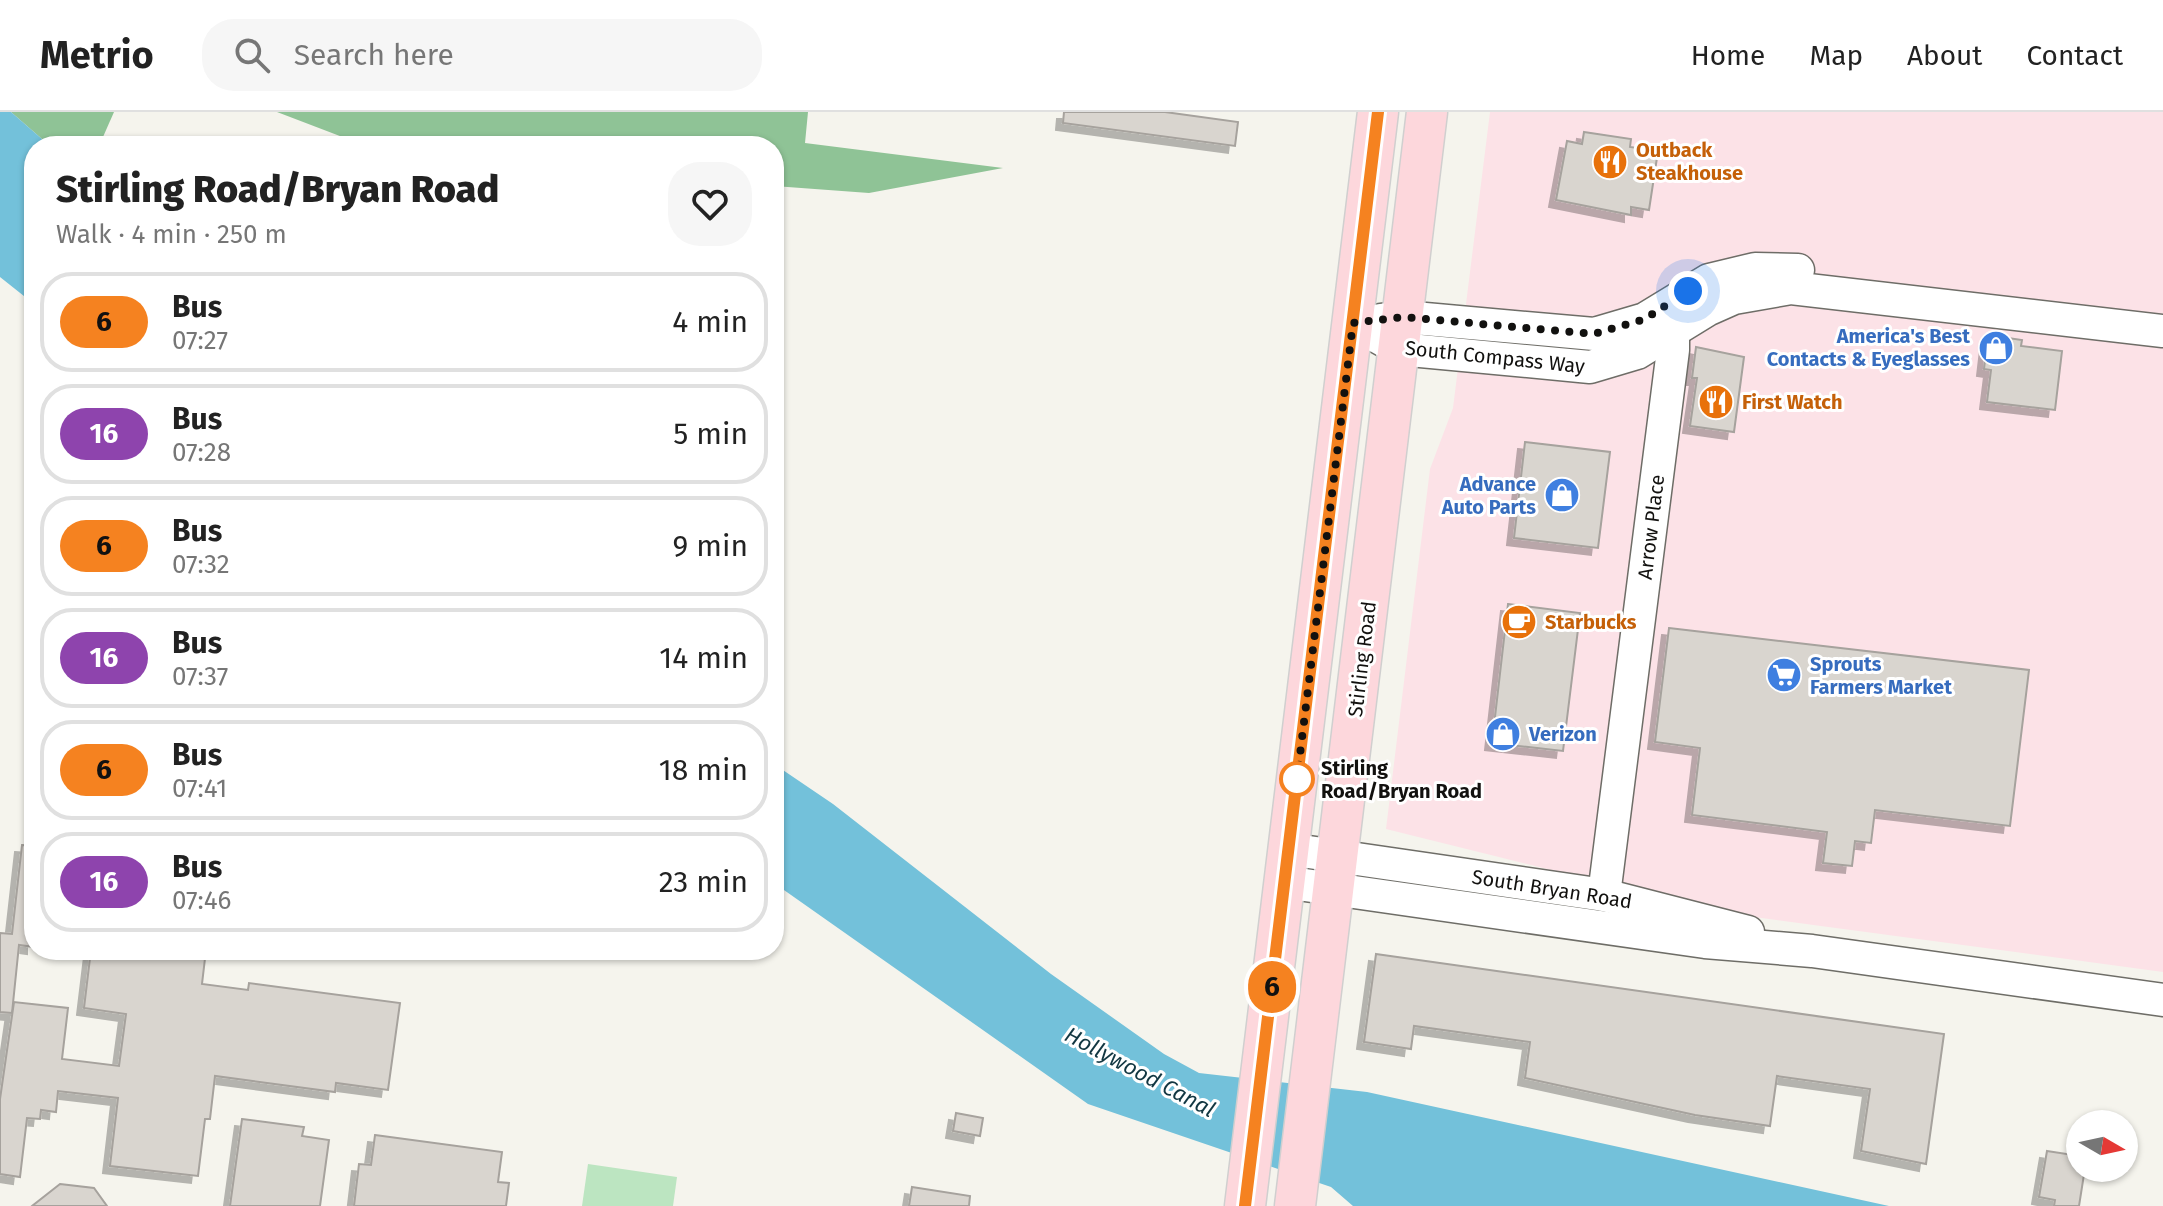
<!DOCTYPE html>
<html lang="en">
<head>
<meta charset="utf-8">
<style>
	body { margin:0; font-family:"Fira Sans",sans-serif; background:#f6f6f6; color:#222; height:100vh; display:flex; flex-direction:column; font-size:30px; white-space:nowrap }
	* { box-sizing:border-box; margin:0 }
	p { font-size:26px; color:#767676 }
	.icon { flex:none; width:44px; height:44px; fill:none; stroke:currentColor; stroke-width:2; stroke-linecap:round; stroke-linejoin:round }
	.map { position:relative; flex:1; overflow:hidden }
	.details { position:absolute; left:24px; top:24px; width:760px; height:824px; display:flex; flex-direction:column; background:#fff; border-radius:32px; box-shadow:0 2px 6px #0004 }
	.details>* { flex:none }
	.badge { padding:0 16px; border-radius:26px; font-size:28px; line-height:52px }
	.needle { width:52px; rotate:99deg }
	.tools { position:absolute; left:2066px; top:998px; display:grid; gap:16px }
	.tools a { display:grid; place-items:center; width:72px; height:72px; border-radius:50%; background:#fff; box-shadow:0 2px 6px #0004; font-size:40px }
	.you { position:absolute; width:40px; height:40px; margin:-20px; border:6px solid #fff; border-radius:50%; background:#1a73e8; box-shadow:0 0 0 12px #1a73e833 }
	.map>.badge { position:absolute; translate:-50% -50%; box-shadow:0 0 0 4px #fff }
	.round { display:grid; place-items:center; flex:none; width:84px; height:84px; border-radius:32px; background:#f6f6f6 }
	.summary { display:flex; align-items:center; justify-content:space-between; height:136px; padding:0 32px }
	h1 { font-size:38px; font-weight:800; line-height:60px }
	ul { padding:0; list-style:none }
	li { display:flex; align-items:center; gap:24px; height:100px; margin:0 16px 12px; padding:0 16px; border:4px solid #e0e0e0; border-radius:32px }
	li div { flex:1 }
	li b { display:block; font-size:30px }
	li em { font-style:normal }
	li .badge { min-width:88px; font-weight:700; text-align:center }
	header { display:flex; align-items:center; gap:48px; box-sizing:border-box; height:112px; padding:0 40px; background:#fff; border-bottom:2px solid #e0e0e0 }
	header strong { font-size:38px }
	nav { display:flex; gap:44px; margin-inline-start:auto; font-size:28px }
	.search { width:560px; height:72px; background:#f6f6f6; display:flex; align-items:center; gap:20px; box-sizing:border-box; padding:0 28px; border-radius:32px; color:#767676; font-size:30px }
	.map>svg:first-child { display:block }
	.commercial { fill:#fce2e7 }
	.green { fill:#bce5c1 }
	.forest { fill:#8fc396 }
	.water { fill:#73c1da }
	.building { fill:#d9d5cf; stroke:#a6a29d; stroke-width:2; filter:url(#shadow) }
	.lines { fill:none; stroke-linecap:round; stroke-linejoin:round }
	.minor-casing { stroke:#6e6d67; stroke-width:35 }
	.major-casing { stroke:#d0cfcf; stroke-width:43 }
	.minor { stroke:#fff; stroke-width:32 }
	.major { stroke:#fdd7dc; stroke-width:40 }
	.line-casing { stroke:#fff; stroke-width:18 }
	.line { stroke:#f58220; stroke-width:12 }
	.walk { stroke:#12110f; stroke-width:8; stroke-dasharray:0 14.4 }
	.stop-dot { fill:#fff; stroke:#f58220; stroke-width:4 }
	.labels { text-anchor:middle; dominant-baseline:central; stroke-width:6; stroke-linejoin:round; paint-order:stroke }
	.food-label { font-size:20px; font-weight:bold; fill:#c56008; stroke:#fff; text-anchor:start }
	.shop-label { font-size:20px; font-weight:bold; fill:#366cbe; stroke:#fff; text-anchor:end }
	.street-label { font-size:20px; fill:#12110f; stroke:#fff }
	.stop-label { font-size:20px; font-weight:bold; fill:#12110f; stroke:#fff; text-anchor:start }
	.water-label { font-size:22px; font-style:italic; fill:#123742; stroke:#fff }
</style>
</head>
<body>
<header>
<strong>Metrio</strong>
<div class="search"><svg class="icon" aria-label="search" viewBox="0 0 24 24"><circle cx="10" cy="10" r="6"/><path d="M15 15l6 6"/></svg>Search here</div>
<nav><a>Home</a><a>Map</a><a>About</a><a>Contact</a></nav>
</header>
<div class="map">
<svg width="2163" height="1094" viewBox="0 0 2163 1094">
	<defs>
		<filter id="shadow"><feDropShadow dx="-7" dy="7" stdDeviation="0" flood-color="#0004"/></filter>
	</defs>
	<rect width="100%" height="100%" fill="#f5f4ed"/>
	<path class="commercial" d="M1490,0H2163V860L1725,801L1386,717L1430,357L1453,296Z"/>
	<path class="green" d="M588,1052L677,1065L673,1094H582Z"/>
	<g class="forest">
		<path d="M11,0H114L99,34H50Z"/>
		<path d="M277,0H808L805,31L1003,56L869,81L774,74V34H366Z"/>
	</g>
	<g class="water">
		<path d="M0,0H11L50,34H34V192L0,165Z"/>
		<path d="M774,652L833,692L1051,862L1164,942L1199,961L1367,980L1889,1094H1353L1331,1075L1088,992L774,771Z"/>
	</g>
	<g class="building">
		<path d="M1064,0H1165L1238,10L1235,34L1063,11Z"/>
		<path d="M1584,20L1631,27L1630,35L1658,39L1649,98L1631,95V103L1556,88L1567,29L1582,32Z"/>
		<path d="M1988,223L2022,228L2021,234L2062,239L2055,298L1987,290L1991,258L1984,257Z"/>
		<path d="M1696,235L1744,245L1734,320L1690,314L1697,266H1692Z"/>
		<path d="M1525,330L1610,340L1598,436L1514,426Z"/>
		<path d="M1508,492L1580,501L1563,639L1492,631Z"/>
		<path d="M1669,516L2029,558L2010,714L1875,698L1871,731L1855,729L1852,754L1823,751L1827,720L1692,703L1700,636L1655,630Z"/>
		<path d="M22,733L34,734V835L19,833L12,901L0,900V821L12,822Z"/>
		<path d="M91,838H206L202,872L248,878L249,871L400,891L388,978L336,971L335,980L215,964L210,1007H205L198,1064L110,1054L118,986L58,979L56,1000L41,998L40,1007L27,1006L20,1065L0,1062V987L14,890L68,896L62,947L119,954L126,902L84,896Z"/>
		<path d="M1376,842L1944,922L1926,1052L1861,1039L1870,977L1777,964L1770,1014L1695,1003L1525,966L1530,930L1414,914L1411,937L1364,930Z"/>
		<path d="M956,1001L983,1006L980,1024L953,1019Z"/>
		<path d="M242,1007L304,1015L302,1024L329,1028L320,1094H230Z"/>
		<path d="M375,1023L502,1040L498,1070L509,1071L506,1094H354L359,1052L371,1053Z"/>
		<path d="M2047,1039L2080,1044V1056H2085L2079,1094H2054L2055,1088L2039,1085Z"/>
		<path d="M60,1072L94,1076L107,1094H32Z"/>
		<path d="M912,1075L970,1084L969,1094H909Z"/>
	</g>
	<g class="lines">
		<defs>
			<g id="minor">
				<path d="M1380,208L1403,205L1594,222L1645,207L1709,168L1755,157L1798,158"/>
				<path d="M1353,211L1399,237L1590,255L1637,241L1707,198L1734,186L1791,176L2163,219"/>
				<path d="M1288,737L1604,783L1748,820"/>
				<path d="M1284,770L1705,830L1812,839L2163,888"/>
				<path d="M1604,783L1673,238V203"/>
			</g>
			<g id="major">
				<path d="M1245,1094L1378,0"/>
				<path d="M1295,1094L1427,0"/>
			</g>
		</defs>
		<use href="#minor" class="minor-casing"/>
		<use href="#major" class="major-casing"/>
		<use href="#minor" class="minor"/>
		<use href="#major" class="major"/>
	</g>
	<g class="lines">
		<defs>
			<path id="line" d="M1245,1094L1378,0"/>
		</defs>
		<use href="#line" class="line-casing"/>
		<use href="#line" class="line"/>
		<path class="walk" d="M1297,667L1353,211L1403,205L1594,222L1645,207L1688,179"/>
	</g>
	<defs>
		<symbol id="restaurant-disc" viewBox="-11 -11 22 22"><circle r="9.5" fill="#e8710a" stroke="#fff"/><path d="M-5-6h1v4h1v-4h1v4h1v-4h1v5L-1.5 .5V6h-2V.5L-5-1ZM5-6V6H3V1.5H1.5Q1.5-4 5-6Z" fill="#fff"/></symbol>
		<symbol id="shop-disc" viewBox="-11 -11 22 22"><circle r="9.5" fill="#3f7fe0" stroke="#fff"/><path d="M-5-2.5h2.3a2.7 3.5 0 0 1 5.4 0H5L5.5 6h-11ZM-1.5-2.5h3a1.5 2.3 0 0 0-3 0Z" fill="#fff"/></symbol>
		<symbol id="cafe-disc" viewBox="-11 -11 22 22"><circle r="9.5" fill="#e8710a" stroke="#fff"/><path d="M-5.5-4.5H6V0H3Q3 3.5 0 3.5H-2.5Q-5.5 3.5-5.5 0ZM3-3.2v2h1.7v-2ZM-6 4.5H4V6H-6Z" fill="#fff"/></symbol>
		<symbol id="supermarket-disc" viewBox="-11 -11 22 22"><circle r="9.5" fill="#3f7fe0" stroke="#fff"/><path d="M-6-5.5h2.5l.6 2H6L4.5 2H-2.5L-4.4-4H-6ZM-1.5 3.2a1.3 1.3 0 1 0 .1 0ZM3 3.2a1.3 1.3 0 1 0 .1 0Z" fill="#fff"/></symbol>
	</defs>
	<g fill-rule="evenodd">
		<use href="#restaurant-disc" x="1590" y="30" width="40" height="40"/>
		<use href="#shop-disc" x="1976" y="216" width="40" height="40"/>
		<use href="#restaurant-disc" x="1696" y="270" width="40" height="40"/>
		<use href="#shop-disc" x="1542" y="363" width="40" height="40"/>
		<use href="#cafe-disc" x="1499" y="490" width="40" height="40"/>
		<use href="#supermarket-disc" x="1764" y="543" width="40" height="40"/>
		<use href="#shop-disc" x="1483" y="602" width="40" height="40"/>
	</g>
	<circle class="stop-dot" cx="1297" cy="667" r="16"/>
	<g class="labels">
		<g class="food-label">
			<text x="1636" y="38">Outback<tspan x="1636" dy="23">Steakhouse</tspan></text>
			<text x="1742" y="290">First Watch</text>
			<text x="1545" y="510">Starbucks</text>
		</g>
		<g class="shop-label">
			<text x="1970" y="224">America's Best<tspan x="1970" dy="23">Contacts &amp; Eyeglasses</tspan></text>
			<text x="1536" y="372">Advance<tspan x="1536" dy="23">Auto Parts</tspan></text>
			<text x="1810" y="552" text-anchor="start">Sprouts<tspan x="1810" dy="23">Farmers Market</tspan></text>
			<text x="1529" y="622" text-anchor="start">Verizon</text>
		</g>
		<g class="street-label">
			<text transform="translate(1495 245) rotate(6)">South Compass Way</text>
			<text transform="translate(1651 415) rotate(-83)">Arrow Place</text>
			<text transform="translate(1362 547) rotate(-83)">Stirling Road</text>
			<text transform="translate(1552 777) rotate(9)">South Bryan Road</text>
		</g>
		<g class="stop-label">
			<text x="1321" y="656">Stirling<tspan x="1321" dy="23">Road/Bryan Road</tspan></text>
		</g>
		<g class="water-label">
			<text transform="translate(1140 960) rotate(28)">Hollywood Canal</text>
		</g>
	</g>
</svg>
<div class="tools">
<a><svg class="needle" viewBox="-14 -14 28 28"><path d="M0-13l5 13h-10z" fill="#e53935"/><path d="M0 13l5-13h-10z" fill="#767676"/></svg></a>
</div>
<div class="you" style="left:1688px;top:179px"></div>
<b class="badge" style="left:1272px;top:875px;background:#f58220;color:#111">6</b>
<section class="details">
<div class="summary"><div><h1>Stirling Road/Bryan Road</h1><p>Walk · 4 min · 250 m</p></div><a class="round"><svg class="icon" aria-label="heart" viewBox="0 0 24 24"><path d="M12 20l-8-8c-3-5 5-10 8-4 3-6 11-1 8 4z"/></svg></a></div>
<ul>
<li><span class="badge" style="background:#f58220;color:#111">6</span><div><b>Bus</b><p>07:27</p></div><em>4 min</em></li>
<li><span class="badge" style="background:#8e44ad;color:#fff">16</span><div><b>Bus</b><p>07:28</p></div><em>5 min</em></li>
<li><span class="badge" style="background:#f58220;color:#111">6</span><div><b>Bus</b><p>07:32</p></div><em>9 min</em></li>
<li><span class="badge" style="background:#8e44ad;color:#fff">16</span><div><b>Bus</b><p>07:37</p></div><em>14 min</em></li>
<li><span class="badge" style="background:#f58220;color:#111">6</span><div><b>Bus</b><p>07:41</p></div><em>18 min</em></li>
<li><span class="badge" style="background:#8e44ad;color:#fff">16</span><div><b>Bus</b><p>07:46</p></div><em>23 min</em></li>
</ul>
</section>
</div>
</body>
</html>
